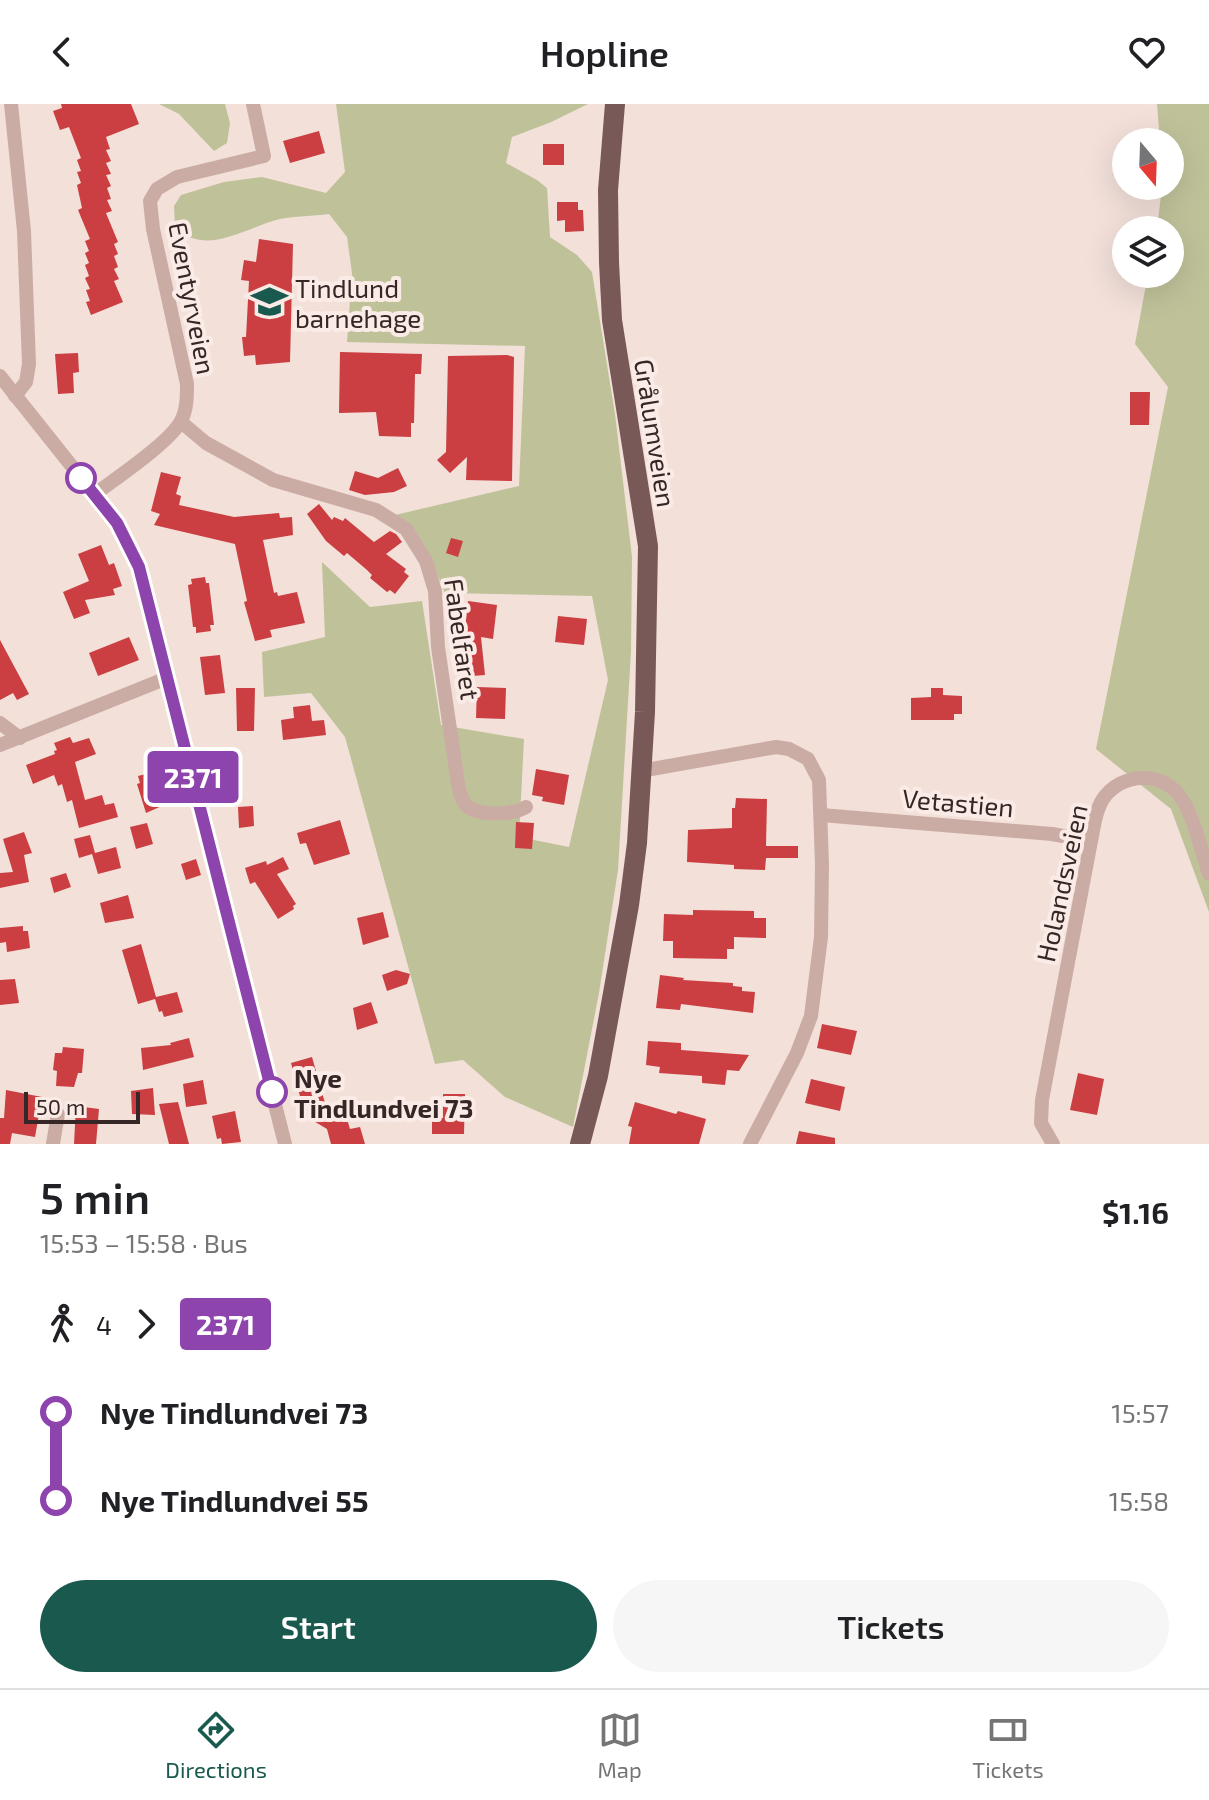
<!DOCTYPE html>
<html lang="en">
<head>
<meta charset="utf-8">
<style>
	body { margin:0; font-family:"Exo 2",sans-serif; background:#f6f6f6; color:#202124; height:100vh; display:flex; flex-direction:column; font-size:30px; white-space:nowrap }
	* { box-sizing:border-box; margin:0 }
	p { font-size:26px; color:#757577 }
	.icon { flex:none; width:44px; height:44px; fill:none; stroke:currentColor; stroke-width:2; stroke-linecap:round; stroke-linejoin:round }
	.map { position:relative; height:1040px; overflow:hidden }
	.sheet { display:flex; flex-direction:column; background:#fff; flex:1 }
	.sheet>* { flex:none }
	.badge { padding:0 16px; border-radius:6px; font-size:28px; line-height:52px }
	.needle { width:52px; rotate:161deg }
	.controls { position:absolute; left:1112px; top:24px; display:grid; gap:16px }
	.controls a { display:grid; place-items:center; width:72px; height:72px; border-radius:50%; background:#fff; box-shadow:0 8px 32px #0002; font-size:40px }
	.scale { position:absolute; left:24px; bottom:20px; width:116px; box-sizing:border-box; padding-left:8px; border:4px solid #362726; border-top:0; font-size:22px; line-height:28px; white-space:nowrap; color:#362726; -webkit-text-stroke:6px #faebe6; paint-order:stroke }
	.map>.badge { position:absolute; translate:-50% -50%; box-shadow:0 0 0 4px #fff }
	.legs { display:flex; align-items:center; gap:12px; height:88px; padding:0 40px; font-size:26px }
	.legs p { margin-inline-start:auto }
	.headline { display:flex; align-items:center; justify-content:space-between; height:136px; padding:0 40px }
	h1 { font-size:44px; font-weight:600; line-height:60px }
	.cta { display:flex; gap:16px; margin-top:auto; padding:16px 40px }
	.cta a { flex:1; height:92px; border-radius:48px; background:#1a594d; color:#fff; font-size:32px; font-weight:600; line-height:92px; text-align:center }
	.cta a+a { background:#f6f6f6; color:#202124 }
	ul { padding:0 40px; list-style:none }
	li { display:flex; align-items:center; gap:28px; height:88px; font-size:30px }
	li i { display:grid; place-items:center; width:12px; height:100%; margin:0 10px; background:currentColor }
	li i::after { content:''; width:20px; height:20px; margin:-10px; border:6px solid; border-radius:50%; background:#fff }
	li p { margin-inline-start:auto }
	li:first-child i { background:linear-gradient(#0000 50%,currentColor 0) }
	li:last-child i { background:linear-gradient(currentColor 50%,#0000 0) }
	header { display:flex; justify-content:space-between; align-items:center; height:104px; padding:0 40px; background:#fff; font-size:36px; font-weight:600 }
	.menu { display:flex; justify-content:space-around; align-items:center; height:112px; border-top:2px solid #e0e0e0; background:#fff; font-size:22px; color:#757577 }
	.menu a { display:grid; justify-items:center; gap:4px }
	.menu .active { color:#1a594d }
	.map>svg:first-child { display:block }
	.green { fill:#bfc299 }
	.building { fill:#cb3e41 }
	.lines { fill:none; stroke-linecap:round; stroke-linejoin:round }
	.minor { stroke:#cbaca5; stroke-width:14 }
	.primary { stroke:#795957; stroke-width:20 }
	.line-1-casing { stroke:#fff; stroke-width:18 }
	.line-1 { stroke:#8e44ad; stroke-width:12 }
	.stop-1-dot { fill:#fff; stroke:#8e44ad; stroke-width:4 }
	.labels { text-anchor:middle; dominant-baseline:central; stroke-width:8; stroke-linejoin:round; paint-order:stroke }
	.poi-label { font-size:26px; fill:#362726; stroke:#faebe6; text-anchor:start }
	.street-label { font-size:26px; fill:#362726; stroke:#faebe6 }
	.stop-label { font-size:26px; font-weight:bold; fill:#362726; stroke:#faebe6; text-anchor:start }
</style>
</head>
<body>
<header><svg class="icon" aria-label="back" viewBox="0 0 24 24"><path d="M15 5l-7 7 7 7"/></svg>Hopline<svg class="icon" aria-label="heart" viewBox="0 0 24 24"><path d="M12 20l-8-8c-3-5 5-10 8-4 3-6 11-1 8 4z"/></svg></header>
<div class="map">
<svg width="1209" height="1040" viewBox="0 0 1209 1040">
	<rect width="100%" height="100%" fill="#f2e0d9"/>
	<g class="green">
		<path d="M159,0H225L230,19L227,39L214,47L179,10Z"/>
		<path d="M336,0H588L549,19L512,33L506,59L537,76L547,84L550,133L577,151L592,168L615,310L632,453L631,548L618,766L599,889L573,1023L505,993L463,956L435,960L345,633L311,589L264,593L262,548L325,533L322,458L370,503L422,497L441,621L524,635L519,733L569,743L608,576L592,492L445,489L426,444L395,411L519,382L525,242L347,238L352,169L347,133L329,110C313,112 295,112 280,115C246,123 206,154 175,123L174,102L181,91L224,78L262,73L326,89L345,68Z"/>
		<path d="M1157,0H1209V808L1171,705L1096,645L1168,283L1135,240L1148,170H1170V126H1157L1162,82H1170V38H1160Z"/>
	</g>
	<g class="building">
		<path d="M61,0H131L139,20L106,33L110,45L106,46L111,57L106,59L111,70L106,71L111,82L107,84L111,95L107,96L112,107L106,109L118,138L114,140L118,150L114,152L118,163L114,165L119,175L114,177L123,198L91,211L86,198L90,197L86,186L90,185L85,174L89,172L85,161L89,159L85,149L89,147L85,137L90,135L78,106L82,104L77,81L81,79L77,68L81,67L77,56L81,54L69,23L60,26L53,7L62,4Z"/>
		<path d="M319,27L325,49L290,59L283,37Z"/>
		<rect x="543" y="40" width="21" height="21"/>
		<path d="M557,98H578V106H583L584,127L565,128V116L557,117Z"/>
		<path d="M259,135L293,140L290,258L256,261L255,251L244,252L242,233H246L249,177L241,176L244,156L256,158Z"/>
		<path d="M340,248L422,250L421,270H415L414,319H411V333L379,332L376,308L339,309Z"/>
		<path d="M78,249L79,268L73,269L74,289L58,290L55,250Z"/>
		<path d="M507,251L514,253L512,377L466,376L467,353L450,369L437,356L446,348L448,252Z"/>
		<path d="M1130,288H1150L1149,321H1130Z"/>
		<path d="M398,364L407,382L394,388L365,391L349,386L355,367L378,374Z"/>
		<path d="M161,368L181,373L176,390L181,392L179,401L234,413L279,409L280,414L292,413L293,431L263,436L274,489L277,488L278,492L297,488L305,519L270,526L272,533L255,537L244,498L247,497L235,440L154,421L160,410L151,407Z"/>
		<path d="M319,400L332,416L334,413L343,417L345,414L374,438L390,427L396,430L402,438L386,450L406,465L404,468L409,472L395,490L390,486L387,488L370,474L372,471L367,466L347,449L344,452L326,437L307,410Z"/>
		<path d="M451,434L463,437L458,453L446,449Z"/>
		<path d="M101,441L109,461L114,459L122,482L113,485L115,491L85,496L90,509L74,515L63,488L89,477L78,450Z"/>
		<path d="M205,473L206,479H209L214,521H210L211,527L196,529V523H193L188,481L192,480L191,475Z"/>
		<path d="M468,497L497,501L493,535L481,533L485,571L459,573L454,547L463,546Z"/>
		<path d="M558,512L587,515L584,541L555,538Z"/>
		<path d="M129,533L139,556L98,572L89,549Z"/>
		<path d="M0,536L29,590L17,596L13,589L0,596Z"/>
		<path d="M220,551L225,589L205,591L200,553Z"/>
		<path d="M477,583L506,584L505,615L476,614Z"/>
		<path d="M236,584H255L254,627H237Z"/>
		<path d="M931,584H943V591L962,592V610H954V616H911V594L931,593Z"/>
		<path d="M310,601L312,617L324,616L326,631L283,636L281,616L294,614L293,603Z"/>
		<path d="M70,633L73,639L89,634L96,650L75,658L85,696L102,691L105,701L114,699L118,713L79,724L72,696L67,698L62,680L58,682L54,671L33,680L26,661L55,650L54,647L57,646L54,639Z"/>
		<path d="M536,665L569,671L564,701L542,697L543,693L532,691Z"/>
		<path d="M162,666L171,698L146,709L137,680L140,679L138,672Z"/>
		<path d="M736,694L767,695L766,742H798V754H766L765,766L734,765V761L687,758L688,726L732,724V704H735Z"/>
		<path d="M253,702L254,722L239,724L238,703Z"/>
		<path d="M340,716L350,750L314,761L306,739L300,740L297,729Z"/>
		<path d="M516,718L534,719L532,745L515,744Z"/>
		<path d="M147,719L153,740L136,745L130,723Z"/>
		<path d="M24,728L32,749L24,751L29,778L0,784V769L13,768L3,735Z"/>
		<path d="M90,731L95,749L116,743L121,764L98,770L92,750L79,754L74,735Z"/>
		<path d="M283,753L289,765L277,770L296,800L293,802L294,805L278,815L255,778L250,780L245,764L266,757L267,761Z"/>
		<path d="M196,755L201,771L186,776L181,760Z"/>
		<path d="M66,769L71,783L54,789L50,774Z"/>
		<path d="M128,791L134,814L105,819L100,799Z"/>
		<path d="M693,806L754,807V814H766V834L734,833V845H727V855L673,854V837H663L664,810L693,811Z"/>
		<path d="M383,808L389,833L363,841L357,814Z"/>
		<path d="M23,822V827H28L30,844L7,848L6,838L0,839V824Z"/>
		<path d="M141,840L156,893L177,888L183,908L164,913L162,907L159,908L155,895L138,900L122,846Z"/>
		<path d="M396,866L410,870L407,880L387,887L382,871Z"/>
		<path d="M660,871L684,874L683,876L733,879V882L742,883V887L755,888L753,909L681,900L680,906L656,904Z"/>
		<path d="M15,875L19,899L0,901V876Z"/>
		<path d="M371,898L378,919L357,926L353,904Z"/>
		<path d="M822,920L857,927L851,951L817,944Z"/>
		<path d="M189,934L194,953L143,966L141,944L171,941L170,939Z"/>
		<path d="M648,937L681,939V946L749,951L739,967L727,966L725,981L702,979V972L659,969L660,963L646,961Z"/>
		<path d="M63,943L84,945L82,969H78L74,983L56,982L57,967L53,966L55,949H62Z"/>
		<path d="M312,953L325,999L337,1007L344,1005L350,1025L360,1023L365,1040H331L327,1025L302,1010L304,1007L291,959Z"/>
		<path d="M1078,969L1104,975L1097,1011L1070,1006Z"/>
		<path d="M811,975L845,983L840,1007L805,999Z"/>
		<path d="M203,976L207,1000L186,1003L183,980Z"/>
		<path d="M153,984L155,1011L132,1010L131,987Z"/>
		<path d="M6,986L42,993L35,1033L12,1029L10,1040H0V1014H4Z"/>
		<path d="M443,990H465L464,1030H432V1014H443Z"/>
		<path d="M178,998L189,1040H169L159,1000Z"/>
		<path d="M635,998L676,1010L678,1007L706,1015L699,1040H629L632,1023L628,1022Z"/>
		<path d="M76,1002L99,1005L96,1040H74Z"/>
		<path d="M235,1007L241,1038L222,1040L221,1034L217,1035L212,1012Z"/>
		<path d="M799,1027L835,1034V1040H796Z"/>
	</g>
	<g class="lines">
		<g class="minor">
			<path d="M11,0L24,127L29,260L26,278L15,292"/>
			<path d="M0,272L117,419L139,463L285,1040"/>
			<path d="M181,318L206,339L273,376L376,406L406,425L426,457L435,487L438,543L458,680C460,688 461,698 468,703C481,712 513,711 526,703"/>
			<path d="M94,391C116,374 169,339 181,317C187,306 187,292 187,280L153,125L150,97L157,85L177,73L264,52L253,0"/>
			<path d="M0,619L20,634"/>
			<path d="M0,641L167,574"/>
			<path d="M640,667L776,643L789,645L808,655L819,676L822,760L821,833L811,912L797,949L750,1040"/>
			<path d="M821,711L1052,730L1091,737"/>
			<path d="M53,1040L58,1010"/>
			<path d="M1053,1040L1041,1019L1042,996L1091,737C1094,723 1095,707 1103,695C1121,668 1164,666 1182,695C1195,716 1201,746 1209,770"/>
		</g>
		<path class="primary" d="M580,1040L598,972L629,801L637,739L645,608L648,442L612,216L609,158L608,86L615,0"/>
	</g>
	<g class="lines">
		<defs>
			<path id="line-1" d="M81,374L117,419L139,463L272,988"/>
		</defs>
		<use href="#line-1" class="line-1-casing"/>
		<use href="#line-1" class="line-1"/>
	</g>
	<defs>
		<symbol id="school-bare" viewBox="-9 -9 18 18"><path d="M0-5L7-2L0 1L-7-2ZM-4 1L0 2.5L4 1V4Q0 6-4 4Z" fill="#1a594d" stroke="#faebe6" stroke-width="2.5" paint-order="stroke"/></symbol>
	</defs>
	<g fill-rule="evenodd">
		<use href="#school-bare" x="244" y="172" width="51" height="51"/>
	</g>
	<g class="stop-1-dot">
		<circle cx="81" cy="374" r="14"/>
		<circle cx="272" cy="988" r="14"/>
	</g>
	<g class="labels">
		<g class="poi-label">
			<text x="295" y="183">Tindlund<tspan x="295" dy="30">barnehage</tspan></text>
		</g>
		<g class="street-label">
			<text transform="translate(193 194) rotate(79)">Eventyrveien</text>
			<text transform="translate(656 329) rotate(81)">Grålumveien</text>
			<text transform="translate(463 535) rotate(82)">Fabelfaret</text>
			<text transform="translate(958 698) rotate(5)">Vetastien</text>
			<text transform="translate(1061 779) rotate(-78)">Holandsveien</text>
		</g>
		<g class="stop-label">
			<text x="294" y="973">Nye<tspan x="294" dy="30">Tindlundvei 73</tspan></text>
		</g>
	</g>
</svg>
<div class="controls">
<a><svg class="needle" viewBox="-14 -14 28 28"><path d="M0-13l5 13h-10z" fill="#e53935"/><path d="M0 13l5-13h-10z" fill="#757577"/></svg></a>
<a><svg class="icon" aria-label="layers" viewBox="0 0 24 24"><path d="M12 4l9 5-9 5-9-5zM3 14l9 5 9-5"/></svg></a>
</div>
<div class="scale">50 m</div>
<b class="badge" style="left:193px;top:673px;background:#8e44ad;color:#fff">2371</b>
</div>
<section class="sheet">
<div class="headline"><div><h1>5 min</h1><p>15:53 – 15:58 · Bus</p></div><b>$1.16</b></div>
<div class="legs"><svg class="icon" aria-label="walk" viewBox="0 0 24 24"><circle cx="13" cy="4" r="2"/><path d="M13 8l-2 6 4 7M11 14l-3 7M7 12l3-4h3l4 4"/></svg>4<svg class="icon" aria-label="forward" viewBox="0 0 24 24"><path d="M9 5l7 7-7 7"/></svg><b class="badge" style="background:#8e44ad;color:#fff">2371</b></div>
<ul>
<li><i style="color:#8e44ad"></i><b>Nye Tindlundvei 73</b><p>15:57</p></li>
<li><i style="color:#8e44ad"></i><b>Nye Tindlundvei 55</b><p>15:58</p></li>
</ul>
<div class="cta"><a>Start</a><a>Tickets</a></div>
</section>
<nav class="menu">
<a class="active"><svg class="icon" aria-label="directions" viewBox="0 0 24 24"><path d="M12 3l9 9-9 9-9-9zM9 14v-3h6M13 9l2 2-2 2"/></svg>Directions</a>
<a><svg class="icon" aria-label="map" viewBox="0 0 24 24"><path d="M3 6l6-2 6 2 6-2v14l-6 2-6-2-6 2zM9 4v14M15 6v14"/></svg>Map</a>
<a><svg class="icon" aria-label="tickets" viewBox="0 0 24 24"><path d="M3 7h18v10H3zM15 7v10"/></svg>Tickets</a>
</nav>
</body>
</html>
